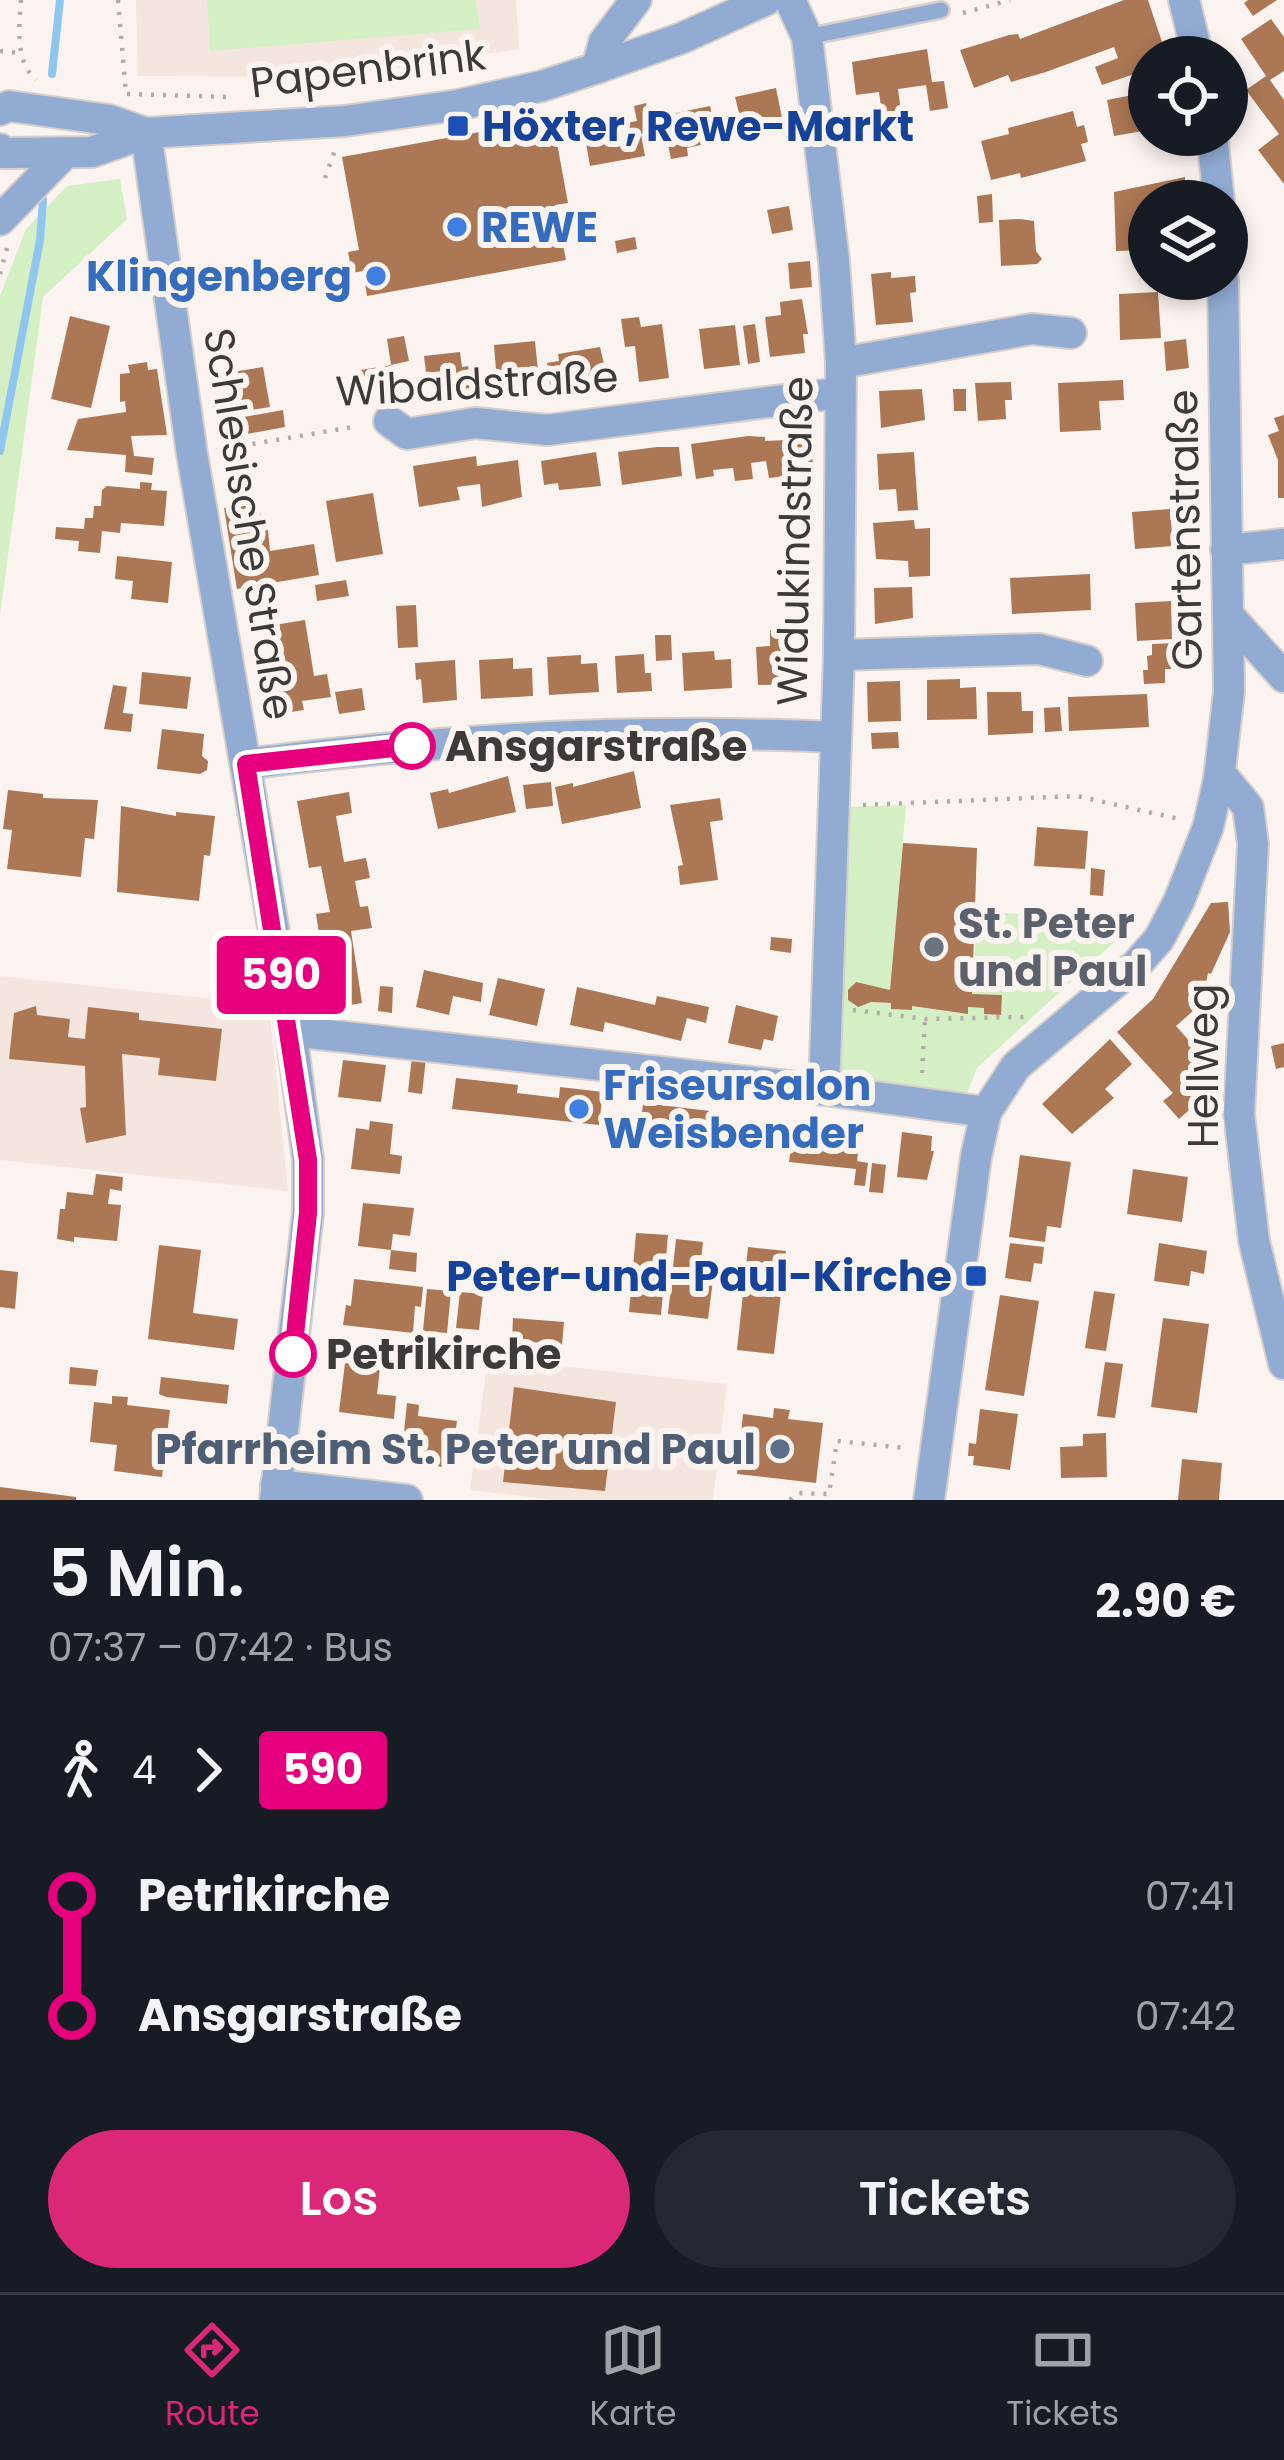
<!DOCTYPE html>
<html lang="de">
<head>
<meta charset="utf-8">
<style>
	body { margin:0; font-family:Poppins,sans-serif; background:#242831; color:#f1f3f6; height:100vh; display:flex; flex-direction:column; font-size:45px; white-space:nowrap }
	* { box-sizing:border-box; margin:0 }
	p { font-size:39px; color:#9ea1a6 }
	.icon { flex:none; width:66px; height:66px; fill:none; stroke:currentColor; stroke-width:2; stroke-linecap:round; stroke-linejoin:round }
	.map { position:relative; height:1500px; overflow:hidden }
	.side { display:flex; flex-direction:column; background:#171b24; flex:1 }
	.side>* { flex:none }
	.badge { padding:0 24px; border-radius:9px; font-size:42px; line-height:78px }
	.buttons { position:absolute; left:1128px; top:36px; display:grid; gap:24px }
	.buttons a { display:grid; place-items:center; width:120px; height:120px; border-radius:50%; background:#171b24; box-shadow:0 6px 18px #0003; font-size:60px }
	.map>.badge { position:absolute; translate:-50% -50%; box-shadow:0 0 0 6px #fff }
	.legs { display:flex; align-items:center; gap:18px; height:132px; padding:0 48px; font-size:39px }
	.legs p { margin-inline-start:auto }
	.headline { display:flex; align-items:center; justify-content:space-between; height:204px; padding:0 48px }
	h1 { font-size:66px; font-weight:600; line-height:90px }
	.cta { display:flex; gap:24px; margin-top:auto; padding:24px 48px }
	.cta a { flex:1; height:138px; border-radius:72px; background:#db2777; color:#fff; font-size:48px; font-weight:600; line-height:138px; text-align:center }
	.cta a+a { background:#242831; color:#f1f3f6 }
	ul { padding:0 48px; list-style:none }
	li { display:flex; align-items:center; gap:42px; height:120px; font-size:45px }
	li i { display:grid; place-items:center; width:18px; height:100%; margin:0 15px; background:currentColor }
	li i::after { content:''; width:30px; height:30px; margin:-15px; border:9px solid; border-radius:50%; background:#171b24 }
	li p { margin-inline-start:auto }
	li:first-child i { background:linear-gradient(#0000 50%,currentColor 0) }
	li:last-child i { background:linear-gradient(currentColor 50%,#0000 0) }
	.dock { display:flex; justify-content:space-around; align-items:center; height:168px; border-top:3px solid #363941; background:#171b24; font-size:33px; color:#9ea1a6 }
	.dock a { display:grid; justify-items:center; gap:6px }
	.dock .selected { color:#db2777 }
	.map>svg:first-child { display:block }
	.built { fill:#f4e5de }
	.green { fill:#d5efc5 }
	.lines { fill:none; stroke-linecap:round; stroke-linejoin:round }
	.stream { stroke:#90c5ef; stroke-width:8 }
	.building { fill:#ab7755 }
	.service-casing { stroke:#d5cecb; stroke-width:20 }
	.minor-casing { stroke:#d5cecb; stroke-width:34 }
	.path { stroke:#b0aaa8; stroke-width:4.5; stroke-dasharray:3 9; stroke-linecap:butt }
	.service { stroke:#91abd2; stroke-width:15 }
	.minor { stroke:#91abd2; stroke-width:30 }
	.line-1-casing { stroke:#fff; stroke-width:27 }
	.line-1 { stroke:#e6007e; stroke-width:18 }
	.transit-dot { fill:#1a4fb4; stroke:#fbf3f0; stroke-width:4.5 }
	.shop-dot { fill:#3f7fe0; stroke:#fbf3f0; stroke-width:4.5 }
	.stop-1-dot { fill:#fff; stroke:#e6007e; stroke-width:6 }
	.worship-dot { fill:#6b7280; stroke:#fbf3f0; stroke-width:4.5 }
	.service-dot { fill:#5c6f8a; stroke:#fbf3f0; stroke-width:4.5 }
	.labels { text-anchor:middle; dominant-baseline:central; stroke-width:12; stroke-linejoin:round; paint-order:stroke }
	.street-label { font-size:42px; fill:#3d3b39; stroke:#fbf3f0 }
	.transit-label { font-size:42px; font-weight:bold; fill:#164399; stroke:#fbf3f0; text-anchor:start }
	.shop-label { font-size:42px; font-weight:bold; fill:#366cbe; stroke:#fbf3f0; text-anchor:start }
	.stop-label { font-size:42px; font-weight:bold; fill:#3d3b39; stroke:#fbf3f0; text-anchor:start }
	.worship-label { font-size:42px; font-weight:bold; fill:#5b616d; stroke:#fbf3f0; text-anchor:start }
	.service-label { font-size:42px; font-weight:bold; fill:#4e5e75; stroke:#fbf3f0; text-anchor:end }
</style>
</head>
<body>
<div class="map">
<svg width="1284" height="1500" viewBox="0 0 1284 1500">
	<rect width="100%" height="100%" fill="#fbf3f0"/>
	<g class="built">
		<path d="M136,0H516L519,49L344,77L138,76Z"/>
		<path d="M0,976L269,1005L288,1191L0,1160Z"/>
		<path d="M488,1358L727,1384L713,1500H554L470,1490Z"/>
	</g>
	<g class="green">
		<path d="M207,0H476L480,29L210,51Z"/>
		<path d="M120,179L127,219L43,297L0,615V296L26,229L67,186Z"/>
		<path d="M906,805L890,990L854,983L847,995L855,1007L871,1002L891,1003L892,1009L911,1010L912,1006L967,1014L968,1007L984,1008L985,1014L1001,1015L1002,995L972,994L977,911L1136,922L977,1068L964,1101L834,1082L843,807Z"/>
	</g>
	<g class="lines">
		<g class="stream">
			<path d="M52,74L60,0"/>
			<path d="M0,451L40,240L43,200"/>
		</g>
	</g>
	<g class="building">
		<path d="M1124,0H1148L1167,57H1149V69L1102,85L1095,67L1118,58L1114,47L1046,72L1011,82L1008,75L974,88L960,50L1009,35L1018,34L1020,39Z"/>
		<path d="M1248,0H1277L1253,16L1244,3Z"/>
		<path d="M1271,19L1284,37V71L1270,80L1284,100V184L1258,150L1279,134L1246,90L1266,76L1241,39Z"/>
		<path d="M927,49L932,82L944,81L948,108L930,111L926,85L898,89L902,119L883,121L879,92L856,95L852,62Z"/>
		<path d="M776,88L783,123L767,127L765,131L687,148L688,156L671,159L662,116L710,106L713,118L739,113L735,97Z"/>
		<path d="M1143,93L1144,98L1149,97V130L1114,136L1107,100Z"/>
		<path d="M646,103L652,132L641,134L645,156L590,166L584,131L637,121L634,106Z"/>
		<path d="M1073,111L1077,127L1084,125L1088,142L1081,144L1086,161L1021,178L1020,173L991,180L981,141L1009,134L1008,128Z"/>
		<path d="M540,121L545,145L557,143L568,203L555,205L566,260L367,296L363,271L352,273L348,252L359,250L342,157Z"/>
		<path d="M1185,177L1186,201H1149V209L1144,210L1146,250L1116,251L1114,192Z"/>
		<path d="M992,194L993,222L979,223L977,196Z"/>
		<path d="M789,206L793,230L772,234L767,210Z"/>
		<path d="M1020,219L1034,221L1036,251L1042,259L1037,264L1001,266L999,220Z"/>
		<path d="M635,237L637,249L617,253L615,241Z"/>
		<path d="M810,261L812,287L790,289L788,263Z"/>
		<path d="M891,272V278L915,276L916,292L910,293L913,322L876,325L871,274Z"/>
		<path d="M1158,292L1161,338L1120,340L1119,294Z"/>
		<path d="M802,299L808,334H803L805,353L770,357L765,317L781,315L780,302Z"/>
		<path d="M70,316L110,326L91,408L51,399Z"/>
		<path d="M639,317L641,327L662,324L669,378L639,382L635,346L625,347L621,319Z"/>
		<path d="M755,324L760,362L748,364L743,326Z"/>
		<path d="M735,325L740,365L704,369L699,329Z"/>
		<path d="M404,336L409,361L391,365L387,339Z"/>
		<path d="M1186,339L1189,368L1166,371L1164,342Z"/>
		<path d="M535,341L539,381L497,382L494,345Z"/>
		<path d="M600,347L610,390L564,396L562,383L550,385L547,363L559,361L558,354Z"/>
		<path d="M460,352L462,367L477,365L480,387L445,391L444,384L428,387L424,356Z"/>
		<path d="M147,362L148,370L157,369L167,435L131,436L134,456L154,458L152,475L125,472L126,455L67,450L78,419L126,412L125,401L120,402V374L130,373L128,365Z"/>
		<path d="M391,365L397,396L360,402L355,371Z"/>
		<path d="M263,367L270,407L233,413L226,373Z"/>
		<path d="M1123,380L1124,400L1099,401L1101,430L1060,432L1058,383Z"/>
		<path d="M1011,382L1012,400H1005L1006,419L978,421L975,383Z"/>
		<path d="M922,389L925,420L881,428L879,391Z"/>
		<path d="M953,389H966V411H954Z"/>
		<path d="M283,410L285,427L247,434L244,417Z"/>
		<path d="M1284,415V498H1278V460L1268,435L1279,431L1274,418Z"/>
		<path d="M748,436L765,437V441L810,439L814,473L769,478L766,461L751,463L753,479L735,481L733,468L713,470L714,476L696,479L691,444Z"/>
		<path d="M657,447H679L682,476L622,485L618,452Z"/>
		<path d="M596,452L601,486L559,490L558,483L544,485L541,461Z"/>
		<path d="M914,452L918,510L898,511L896,489L879,490L877,454Z"/>
		<path d="M476,456L477,466L518,460L522,497L482,507L480,484L457,487L460,500L419,507L413,466Z"/>
		<path d="M140,482L152,483L151,490L167,491L164,526L121,523L120,533L102,531L100,553L78,551L79,541L55,539L56,527L84,529L85,518H93L94,506H101L102,490L107,486L140,489Z"/>
		<path d="M373,493L383,554L336,562L326,501Z"/>
		<path d="M259,503L263,531L268,530L270,551L314,544L319,575L237,589L224,508Z"/>
		<path d="M1170,509L1173,546L1135,549L1132,512Z"/>
		<path d="M914,520L915,529L930,528V576L909,577L908,561L876,559L873,523Z"/>
		<path d="M117,556L172,562L168,603L131,599L133,581L115,579Z"/>
		<path d="M1090,574L1091,610L1012,614L1010,578Z"/>
		<path d="M346,580L349,596L317,601L315,585Z"/>
		<path d="M912,587L913,618L875,624L874,588Z"/>
		<path d="M1171,601L1172,639L1137,641L1135,603Z"/>
		<path d="M416,605L418,647L398,648L396,606Z"/>
		<path d="M305,620L314,676L327,674L331,697L302,701L304,710L291,712L290,704L274,706L272,688L282,687L268,626Z"/>
		<path d="M793,629L792,684L758,685L756,647L770,646V630Z"/>
		<path d="M655,635H671L672,660L656,661Z"/>
		<path d="M1176,643L1177,655H1170L1171,669H1165V683L1144,684L1143,670H1148L1147,656L1152,655V644Z"/>
		<path d="M714,651L715,660L731,659L732,688L684,691L682,653Z"/>
		<path d="M644,654L645,673H651L652,691L617,693L615,656Z"/>
		<path d="M581,655V664L597,663L599,692L549,695L547,657Z"/>
		<path d="M513,658V669L532,668L533,696L481,699L479,660Z"/>
		<path d="M455,660L457,700L423,703L421,679L416,680L415,663Z"/>
		<path d="M142,672L191,677L187,709L139,704Z"/>
		<path d="M960,679V688L976,687L977,719L927,720V680Z"/>
		<path d="M900,681L901,721L868,722L867,682Z"/>
		<path d="M113,685L127,687L123,713L133,714L131,732L104,729Z"/>
		<path d="M362,688L365,710L339,714L335,692Z"/>
		<path d="M987,692H1021L1022,711H1033V733L988,735Z"/>
		<path d="M1147,694L1149,727L1069,731L1068,697Z"/>
		<path d="M1060,707L1062,731L1045,732L1044,708Z"/>
		<path d="M162,729L204,734L202,756L208,761L207,770L200,774L157,769Z"/>
		<path d="M898,732L899,748L872,749L871,733Z"/>
		<path d="M634,771L641,808L562,824L555,787L573,783V787Z"/>
		<path d="M508,776L516,812L438,829L430,793L448,789L449,793Z"/>
		<path d="M551,782L553,806L526,809L523,785Z"/>
		<path d="M8,790L43,794V798L98,800L94,839L85,838L81,877L7,869L12,830L3,829Z"/>
		<path d="M349,792L352,813L336,816L344,862L366,858L370,878L355,881L360,907L368,906L372,928L351,931L362,1003L338,1007L336,988L328,990L316,914L330,912L321,866L309,868L297,801Z"/>
		<path d="M720,798L723,820L710,822L718,880L680,885L678,866L683,865L670,805Z"/>
		<path d="M121,806L176,816V812L215,816L210,856L204,855L199,901L117,892Z"/>
		<path d="M1037,827L1088,831L1085,869L1034,866Z"/>
		<path d="M903,843L977,848L972,994L1002,995L1001,1015L984,1014V1008L968,1007V1014L912,1006V1010L891,1009V1003L871,1002L858,1007L848,1000V990L856,982L890,990Z"/>
		<path d="M1091,868L1105,870L1103,896L1090,895Z"/>
		<path d="M1228,902L1230,932L1211,974L1208,973L1202,1003L1176,1026L1208,1062L1182,1085L1197,1103L1179,1119L1163,1101L1173,1093L1117,1032L1153,999L1211,903Z"/>
		<path d="M771,937L792,939L791,953L770,950Z"/>
		<path d="M424,970L483,983L481,1002L453,996L449,1015L416,1007Z"/>
		<path d="M498,978L545,989L537,1026L489,1015Z"/>
		<path d="M380,986L393,987L392,1013L378,1011Z"/>
		<path d="M577,987L655,1005L657,996L709,1007L706,1023L687,1018L681,1041L605,1022L603,1032L570,1025Z"/>
		<path d="M736,1005L778,1016L773,1041L764,1039L761,1050L728,1043Z"/>
		<path d="M36,1006L37,1015L70,1019L68,1037L85,1039L88,1007L139,1013V1020L222,1029L216,1081L158,1075L160,1058L122,1054L126,1135L86,1143L80,1108L86,1107L85,1066L9,1059L14,1013Z"/>
		<path d="M1110,1039L1132,1064L1105,1089L1114,1098L1072,1134L1042,1104Z"/>
		<path d="M1284,1043V1067L1276,1069L1271,1046Z"/>
		<path d="M412,1057L426,1058L422,1094L408,1092Z"/>
		<path d="M343,1060L386,1065L381,1102L338,1097Z"/>
		<path d="M456,1078L518,1085L517,1093L559,1098L560,1087L603,1092L599,1125L452,1109Z"/>
		<path d="M643,1103L710,1111L705,1152L639,1145Z"/>
		<path d="M794,1120L861,1130L857,1161L868,1163L865,1186L854,1185L856,1169L789,1162Z"/>
		<path d="M370,1121L393,1124L390,1154L402,1156L400,1174L351,1169L356,1128L369,1130Z"/>
		<path d="M902,1132L932,1136L931,1151H934L927,1180L897,1177Z"/>
		<path d="M1020,1155L1071,1162L1061,1228L1047,1226L1045,1242L1009,1237Z"/>
		<path d="M872,1163L886,1165L883,1193L869,1192Z"/>
		<path d="M1133,1169L1188,1177L1182,1222L1127,1214Z"/>
		<path d="M96,1174L123,1177L122,1191L110,1189L108,1204L121,1205L117,1241L74,1237V1242L57,1239L60,1209H65L67,1192L93,1195Z"/>
		<path d="M363,1203L414,1208L410,1236L393,1234L391,1250L358,1246Z"/>
		<path d="M636,1233L668,1235L661,1315L629,1312Z"/>
		<path d="M676,1239L703,1242L699,1278L713,1280L708,1319L668,1314Z"/>
		<path d="M1010,1243L1044,1247L1042,1264L1034,1263L1031,1282L1005,1278Z"/>
		<path d="M1159,1243L1207,1251L1204,1274L1191,1271L1189,1286L1154,1281Z"/>
		<path d="M159,1245L201,1250L193,1313L238,1319L234,1350L148,1339Z"/>
		<path d="M748,1247L786,1251L774,1354L737,1350Z"/>
		<path d="M391,1250L417,1253L416,1272L389,1269Z"/>
		<path d="M0,1270L18,1272L15,1309L0,1307Z"/>
		<path d="M354,1279L423,1287L421,1307L415,1306L413,1333L343,1325L346,1305L351,1306Z"/>
		<path d="M427,1289L451,1291L447,1333L423,1331Z"/>
		<path d="M1094,1291L1115,1294L1106,1351L1085,1348Z"/>
		<path d="M460,1292L483,1294L479,1330L456,1328Z"/>
		<path d="M1000,1295L1039,1301L1024,1396L985,1390Z"/>
		<path d="M513,1318L564,1322L562,1345L512,1340Z"/>
		<path d="M1163,1318L1209,1324L1197,1413L1151,1407Z"/>
		<path d="M1105,1362L1123,1364L1115,1418L1097,1416Z"/>
		<path d="M345,1363L380,1368L377,1394L396,1396L394,1419L339,1412Z"/>
		<path d="M70,1367L98,1370L96,1386L69,1384Z"/>
		<path d="M161,1377L229,1385L227,1404L166,1397L159,1394Z"/>
		<path d="M514,1387L616,1402L605,1491L503,1482Z"/>
		<path d="M112,1396L128,1397L127,1405L170,1410L162,1477L114,1471L117,1445L90,1442L94,1402L112,1404Z"/>
		<path d="M407,1403L419,1405L418,1416L457,1421L451,1468L411,1463L415,1433L404,1432Z"/>
		<path d="M774,1408L790,1410L788,1419L823,1423L816,1483L737,1474L743,1414L773,1418Z"/>
		<path d="M980,1409L1018,1414L1010,1470L973,1465L974,1456H968L969,1443L976,1444Z"/>
		<path d="M1106,1433L1107,1477L1061,1478L1060,1447L1083,1446V1434Z"/>
		<path d="M1182,1459L1222,1463L1219,1500H1178Z"/>
		<path d="M0,1487L76,1497V1500H0Z"/>
	</g>
	<g class="lines">
		<defs>
			<path id="service" d="M807,37L941,10"/>
			<g id="minor">
				<path d="M790,0L807,37L834,261L841,363L839,655L824,1090"/>
				<path d="M1184,0L1198,57"/>
				<path d="M597,68L604,42L636,0"/>
				<path d="M0,110L9,106L109,120L146,133"/>
				<path d="M146,133L192,454L291,1031L308,1160V1213L275,1500"/>
				<path d="M1212,135L1219,201"/>
				<path d="M0,149L4,153L92,152L146,133L345,121L458,105L542,86L597,68L682,38L766,0"/>
				<path d="M0,220L63,155"/>
				<path d="M841,363L1032,329L1071,333"/>
				<path d="M389,421L407,434L475,423L547,430L839,393"/>
				<path d="M1226,550L1284,544"/>
				<path d="M1228,615L1284,677"/>
				<path d="M839,655L1039,649L1087,661"/>
				<path d="M246,764C440,739 638,728 833,737"/>
				<path d="M1219,779H1225L1248,807L1253,844L1239,1114L1254,1241L1284,1364"/>
				<path d="M291,1031L824,1090L986,1112"/>
				<path d="M276,1485L407,1500"/>
				<path d="M929,1500L976,1157L986,1112L1016,1066L1137,964L1159,939L1179,901L1208,827L1219,779L1229,691L1223,279"/>
			</g>
		</defs>
		<use href="#service" class="service-casing"/>
		<use href="#minor" class="minor-casing"/>
		<g class="path">
			<path d="M21,0C19,26 15,62 36,80"/>
			<path d="M118,0L126,94"/>
			<path d="M963,13L1010,0"/>
			<path d="M0,51L21,53"/>
			<path d="M127,94L229,97"/>
			<path d="M325,178L335,150"/>
			<path d="M0,274L7,248"/>
			<path d="M217,450L359,426"/>
			<path d="M863,805L1077,796L1179,819"/>
			<path d="M853,1010L925,1019L1027,1017"/>
			<path d="M922,1073L925,1019"/>
			<path d="M790,1500L798,1493L829,1494L837,1441L905,1448"/>
		</g>
		<use href="#service" class="service"/>
		<use href="#minor" class="minor"/>
	</g>
	<g class="lines">
		<defs>
			<path id="line-1" d="M293,1354L308,1213V1160L246,764L412,746"/>
		</defs>
		<use href="#line-1" class="line-1-casing"/>
		<use href="#line-1" class="line-1"/>
	</g>
	<g class="transit-dot">
		<rect x="446" y="114" width="24" height="24" rx="6"/>
		<rect x="964" y="1264" width="24" height="24" rx="6"/>
	</g>
	<g class="shop-dot">
		<circle cx="457" cy="227" r="12"/>
		<circle cx="376" cy="276" r="12"/>
		<circle cx="579" cy="1109" r="12"/>
	</g>
	<g class="stop-1-dot">
		<circle cx="412" cy="746" r="21"/>
		<circle cx="293" cy="1354" r="21"/>
	</g>
	<circle class="worship-dot" cx="934" cy="947" r="12"/>
	<circle class="service-dot" cx="780" cy="1449" r="12"/>
	<g class="labels">
		<g class="street-label">
			<text transform="translate(368 69) rotate(-7)">Papenbrink</text>
			<text transform="translate(477 384) rotate(-3)">Wibaldstraße</text>
			<text transform="translate(249 524) rotate(81)">Schlesische Straße</text>
			<text transform="translate(1185 530) rotate(-91)">Gartenstraße</text>
			<text transform="translate(795 541) rotate(-89)">Widukindstraße</text>
			<text transform="translate(1203 1066) rotate(-90)">Hellweg</text>
		</g>
		<g class="transit-label">
			<text x="482" y="126">Höxter, Rewe-Markt</text>
			<text x="952" y="1276" text-anchor="end">Peter-und-Paul-Kirche</text>
		</g>
		<g class="shop-label">
			<text x="481" y="227">REWE</text>
			<text x="352" y="276" text-anchor="end">Klingenberg</text>
			<text x="603" y="1085">Friseursalon<tspan x="603" dy="48">Weisbender</tspan></text>
		</g>
		<g class="stop-label">
			<text x="445" y="746">Ansgarstraße</text>
			<text x="326" y="1354">Petrikirche</text>
		</g>
		<g class="worship-label">
			<text x="958" y="923">St. Peter<tspan x="958" dy="48">und Paul</tspan></text>
		</g>
		<g class="service-label">
			<text x="756" y="1449">Pfarrheim St. Peter und Paul</text>
		</g>
	</g>
</svg>
<div class="buttons">
<a><svg class="icon" aria-label="locate" viewBox="0 0 24 24"><circle cx="12" cy="12" r="6"/><path d="M12 2v4M12 18v4M2 12h4M18 12h4"/></svg></a>
<a><svg class="icon" aria-label="layers" viewBox="0 0 24 24"><path d="M12 4l9 5-9 5-9-5zM3 14l9 5 9-5"/></svg></a>
</div>
<b class="badge" style="left:281px;top:975px;background:#e6007e;color:#fff">590</b>
</div>
<section class="side">
<div class="headline"><div><h1>5 Min.</h1><p>07:37 – 07:42 · Bus</p></div><b>2.90 €</b></div>
<div class="legs"><svg class="icon" aria-label="walk" viewBox="0 0 24 24"><circle cx="13" cy="4" r="2"/><path d="M13 8l-2 6 4 7M11 14l-3 7M7 12l3-4h3l4 4"/></svg>4<svg class="icon" aria-label="forward" viewBox="0 0 24 24"><path d="M9 5l7 7-7 7"/></svg><b class="badge" style="background:#e6007e;color:#fff">590</b></div>
<ul>
<li><i style="color:#e6007e"></i><b>Petrikirche</b><p>07:41</p></li>
<li><i style="color:#e6007e"></i><b>Ansgarstraße</b><p>07:42</p></li>
</ul>
<div class="cta"><a>Los</a><a>Tickets</a></div>
</section>
<nav class="dock">
<a class="selected"><svg class="icon" aria-label="directions" viewBox="0 0 24 24"><path d="M12 3l9 9-9 9-9-9zM9 14v-3h6M13 9l2 2-2 2"/></svg>Route</a>
<a><svg class="icon" aria-label="map" viewBox="0 0 24 24"><path d="M3 6l6-2 6 2 6-2v14l-6 2-6-2-6 2zM9 4v14M15 6v14"/></svg>Karte</a>
<a><svg class="icon" aria-label="tickets" viewBox="0 0 24 24"><path d="M3 7h18v10H3zM15 7v10"/></svg>Tickets</a>
</nav>
</body>
</html>
